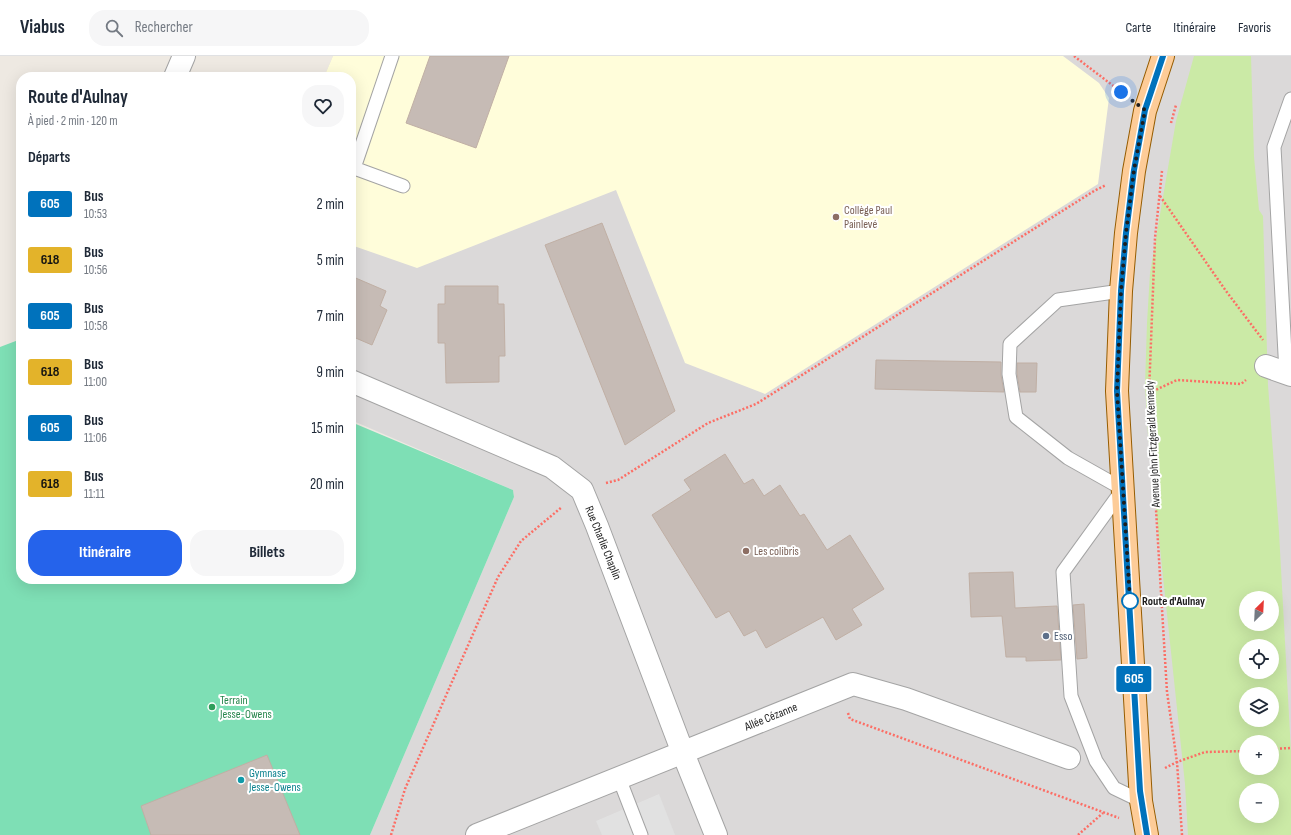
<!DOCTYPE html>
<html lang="fr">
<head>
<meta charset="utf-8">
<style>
	body { margin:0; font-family:"Sofia Sans Condensed",sans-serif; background:#f6f6f7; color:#1f2937; height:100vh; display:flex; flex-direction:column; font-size:15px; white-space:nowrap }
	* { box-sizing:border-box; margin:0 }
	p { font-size:13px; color:#747a83 }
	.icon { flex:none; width:22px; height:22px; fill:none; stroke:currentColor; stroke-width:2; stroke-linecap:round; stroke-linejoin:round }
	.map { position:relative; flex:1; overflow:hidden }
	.details { position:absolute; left:16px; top:16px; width:340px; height:512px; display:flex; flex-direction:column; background:#fff; border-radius:16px; box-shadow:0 4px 16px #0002 }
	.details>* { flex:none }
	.badge { padding:0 8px; border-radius:3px; font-size:14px; line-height:26px }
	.needle { width:26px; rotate:24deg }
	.fabs { position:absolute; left:1239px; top:535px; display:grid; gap:8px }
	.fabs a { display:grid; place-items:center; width:40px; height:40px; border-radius:50%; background:#fff; box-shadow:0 4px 16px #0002; font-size:20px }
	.you { position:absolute; width:20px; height:20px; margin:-10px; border:3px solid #fff; border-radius:50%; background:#1a73e8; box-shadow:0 0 0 6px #1a73e833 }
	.map>.badge { position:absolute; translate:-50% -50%; box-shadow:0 0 0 2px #fff }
	h2 { padding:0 12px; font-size:15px; line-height:36px }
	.round { display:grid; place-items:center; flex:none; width:42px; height:42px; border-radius:16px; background:#f6f6f7 }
	.summary { display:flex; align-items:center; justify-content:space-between; height:68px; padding:0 12px }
	h1 { font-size:19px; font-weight:700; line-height:30px }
	.primary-button { display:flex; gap:8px; margin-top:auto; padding:8px 12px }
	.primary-button a { flex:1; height:46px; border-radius:16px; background:#2563eb; color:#fff; font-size:16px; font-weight:700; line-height:46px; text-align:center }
	.primary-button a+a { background:#f6f6f7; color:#1f2937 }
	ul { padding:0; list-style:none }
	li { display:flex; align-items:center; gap:12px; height:56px; padding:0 12px }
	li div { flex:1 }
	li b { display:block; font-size:15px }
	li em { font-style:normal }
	li .badge { min-width:44px; font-weight:700; text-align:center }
	header { display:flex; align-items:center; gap:24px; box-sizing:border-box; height:56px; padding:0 20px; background:#fff; border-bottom:1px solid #e0e1e3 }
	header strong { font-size:19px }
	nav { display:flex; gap:22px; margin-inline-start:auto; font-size:14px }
	.search { width:280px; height:36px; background:#f6f6f7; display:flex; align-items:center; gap:10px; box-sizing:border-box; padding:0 14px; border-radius:16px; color:#747a83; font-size:15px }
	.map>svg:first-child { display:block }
	.residential { fill:#dbd9d9; fill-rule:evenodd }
	.education { fill:#fffdda }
	.grass { fill:#cbeaa6; fill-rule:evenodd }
	.pitch { fill:#7edfb5 }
	.parking { fill:#e1e1e1 }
	.building { fill:#c6bbb5; stroke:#c0afa4 }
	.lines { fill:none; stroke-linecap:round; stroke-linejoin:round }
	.service-casing { stroke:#a4a4a4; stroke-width:15 }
	.minor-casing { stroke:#a4a4a4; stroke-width:24 }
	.primary-casing { stroke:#955c00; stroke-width:24 }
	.path { stroke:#fc6e65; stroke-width:2.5; stroke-dasharray:2 2; stroke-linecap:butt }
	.service { stroke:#fff; stroke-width:13 }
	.minor { stroke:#fff; stroke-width:22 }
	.primary { stroke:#fdcc98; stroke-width:22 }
	.line-casing { stroke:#fff; stroke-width:9 }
	.line { stroke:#0072bc; stroke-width:6 }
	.walk { stroke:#1d1d1d; stroke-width:4; stroke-dasharray:0 7.2 }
	.education-dot { fill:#8d6e63; stroke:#fff; stroke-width:1.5 }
	.stop-dot { fill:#fff; stroke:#0072bc; stroke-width:2 }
	.service-dot { fill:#5c6f8a; stroke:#fff; stroke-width:1.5 }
	.leisure-dot { fill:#2e9e5b; stroke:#fff; stroke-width:1.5 }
	.culture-dot { fill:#0f9aa8; stroke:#fff; stroke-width:1.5 }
	.labels { text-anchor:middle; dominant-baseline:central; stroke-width:4; stroke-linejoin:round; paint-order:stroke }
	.education-label { font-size:12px; fill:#785e54; stroke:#fff; text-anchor:start }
	.street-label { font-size:12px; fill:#1d1d1d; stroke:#fff }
	.stop-label { font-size:12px; font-weight:bold; fill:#1d1d1d; stroke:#fff; text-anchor:start }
	.service-label { font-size:12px; fill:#4e5e75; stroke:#fff; text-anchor:start }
	.leisure-label { font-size:12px; fill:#27864d; stroke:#fff; text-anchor:start }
	.culture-label { font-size:12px; fill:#0d838f; stroke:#fff; text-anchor:start }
</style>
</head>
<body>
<header>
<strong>Viabus</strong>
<div class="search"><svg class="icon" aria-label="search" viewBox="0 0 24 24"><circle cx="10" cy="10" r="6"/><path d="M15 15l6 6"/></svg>Rechercher</div>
<nav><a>Carte</a><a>Itinéraire</a><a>Favoris</a></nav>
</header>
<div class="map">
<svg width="1291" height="779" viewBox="0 0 1291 779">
	<rect width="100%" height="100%" fill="#eee9e2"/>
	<path class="residential" d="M333,0H1291V779H370L514,441L513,434L351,364V21H324ZM1246,542H1272V568H1246ZM1246,590H1272V616H1246ZM1246,638H1272V664H1246ZM1246,686H1272V712H1246ZM1246,734H1272V760H1246Z"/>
	<path class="education" d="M333,0H1063L1099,27L1109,42L1098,128L765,338L685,307L616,134L417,212L351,189V21H324Z"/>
	<path class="grass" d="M1194,0H1251L1254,101L1259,154L1263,160L1268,329L1279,476L1291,696V779H1188L1185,728L1148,379L1145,329L1147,267L1150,217L1176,65ZM1246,542H1272V568H1246ZM1246,590H1272V616H1246ZM1246,638H1272V664H1246ZM1246,686H1272V712H1246ZM1246,734H1272V760H1246Z"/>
	<path class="pitch" d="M21,283V523H351V366L513,434L514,441L370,779H0V291Z"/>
	<path class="parking" d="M659,738L675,779H602L596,765Z"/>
	<g class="building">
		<path d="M430,0H509L476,92L406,67Z"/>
		<path d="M602,167L675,355L625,389L545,189Z"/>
		<path d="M351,220L386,235L380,250L387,254L372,289L351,280Z"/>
		<path d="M445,230H498V248H504L505,300H499V326L446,327L445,287H438V248H445Z"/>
		<path d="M876,304L1001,306V319L1004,336L875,333Z"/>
		<path d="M1017,307H1037L1036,336H1020L1017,317Z"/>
		<path d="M725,398L744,428L753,423L764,440L780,429L800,460L804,458L827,494L850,479L884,533L852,553L862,569L836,584L823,561L766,592L756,574L744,580L729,555L716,562L652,459L691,434L684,424Z"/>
		<path d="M1013,516L1015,552L1057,550L1061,604L1026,605V601H1006L1002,560L971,561L969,517Z"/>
		<path d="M1084,548L1087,602L1077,603L1073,549Z"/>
		<path d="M267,699L300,779H151L141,750Z"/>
	</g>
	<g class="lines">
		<defs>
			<g id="service">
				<path d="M392,0L354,112L403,130"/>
				<path d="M1121,235L1058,244L1010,288L1009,318L1016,361L1068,402L1123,433L1063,516L1071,640L1096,705L1114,732L1141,745"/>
				<path d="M1286,317L1274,91L1291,43"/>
				<path d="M619,722L641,779"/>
			</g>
			<g id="minor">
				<path d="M175,21L184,0"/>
				<path d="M1266,310L1291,319"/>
				<path d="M351,325L552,411L582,434L597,470L683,697L716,779"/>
				<path d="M477,779L853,628L906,643L1069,702"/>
			</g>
			<path id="primary" d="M1147,779L1141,745L1117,335L1121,235L1126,177L1134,115L1145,55L1163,0"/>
		</defs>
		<use href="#service" class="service-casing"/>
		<use href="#minor" class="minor-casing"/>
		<use href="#primary" class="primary-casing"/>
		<g class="path">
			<path d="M1074,0L1124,38"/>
			<path d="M1171,67L1176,49"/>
			<path d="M1162,115L1155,182L1149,337L1167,636L1177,706L1182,779"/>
			<path d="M1160,140L1226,235L1263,284"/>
			<path d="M1149,337L1177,324L1241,328L1246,324"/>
			<path d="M606,427L618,424L708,367L756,348L1094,135L1106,129"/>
			<path d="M848,657L850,663L1119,762"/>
			<path d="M1272,693L1291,692"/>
			<path d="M1165,712L1177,706L1205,696L1246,695"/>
			<path d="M391,779L405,733L498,521L521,485L562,451"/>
			<path d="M1078,779L1103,757"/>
		</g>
		<use href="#service" class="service"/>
		<use href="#minor" class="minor"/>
		<use href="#primary" class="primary"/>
	</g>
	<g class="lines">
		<defs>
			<path id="line" d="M1147,779L1140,735L1117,335L1121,235L1126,177L1134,114L1145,54L1163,0"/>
		</defs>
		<use href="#line" class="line-casing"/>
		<use href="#line" class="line"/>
		<path class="walk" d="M1121,36L1145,54L1134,114L1126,177L1121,235L1117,335L1130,545"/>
	</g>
	<g class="education-dot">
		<circle cx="836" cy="161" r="4"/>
		<circle cx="746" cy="495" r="4"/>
	</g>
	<circle class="stop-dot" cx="1130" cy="545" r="8"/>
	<circle class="service-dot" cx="1046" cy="580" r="4"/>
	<circle class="leisure-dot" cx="212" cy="651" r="4"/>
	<circle class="culture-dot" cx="241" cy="724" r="4"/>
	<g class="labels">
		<g class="education-label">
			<text x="844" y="154">Collège Paul<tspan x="844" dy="14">Painlevé</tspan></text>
			<text x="754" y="495">Les colibris</text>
		</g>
		<g class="street-label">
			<text transform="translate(1153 388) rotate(-93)">Avenue John Fitzgerald Kennedy</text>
			<text transform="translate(603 487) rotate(68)">Rue Charlie Chaplin</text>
			<text transform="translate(771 661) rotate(-22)">Allée Cézanne</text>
		</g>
		<g class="stop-label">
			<text x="1142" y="545">Route d'Aulnay</text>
		</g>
		<g class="service-label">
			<text x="1054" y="580">Esso</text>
		</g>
		<g class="leisure-label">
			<text x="220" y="644">Terrain<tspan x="220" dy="14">Jesse-Owens</tspan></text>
		</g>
		<g class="culture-label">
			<text x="249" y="717">Gymnase<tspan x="249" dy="14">Jesse-Owens</tspan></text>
		</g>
	</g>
</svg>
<div class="fabs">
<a><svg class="needle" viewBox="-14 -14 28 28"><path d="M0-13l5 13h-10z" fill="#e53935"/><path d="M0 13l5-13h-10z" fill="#747a83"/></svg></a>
<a><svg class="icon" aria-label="locate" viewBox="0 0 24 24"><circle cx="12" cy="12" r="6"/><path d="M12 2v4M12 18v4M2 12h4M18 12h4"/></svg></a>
<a><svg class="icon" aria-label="layers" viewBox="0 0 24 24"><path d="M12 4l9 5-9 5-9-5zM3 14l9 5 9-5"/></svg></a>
<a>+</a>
<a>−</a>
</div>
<div class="you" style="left:1121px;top:36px"></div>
<b class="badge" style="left:1134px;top:623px;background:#0072bc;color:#fff">605</b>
<section class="details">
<div class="summary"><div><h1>Route d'Aulnay</h1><p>À pied · 2 min · 120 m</p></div><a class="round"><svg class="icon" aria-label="heart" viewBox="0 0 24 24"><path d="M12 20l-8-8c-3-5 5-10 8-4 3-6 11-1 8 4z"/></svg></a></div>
<h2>Départs</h2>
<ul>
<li><span class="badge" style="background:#0072bc;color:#fff">605</span><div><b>Bus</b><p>10:53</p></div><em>2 min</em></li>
<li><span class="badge" style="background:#e3b32a;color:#111">618</span><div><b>Bus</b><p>10:56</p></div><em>5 min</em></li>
<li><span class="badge" style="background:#0072bc;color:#fff">605</span><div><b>Bus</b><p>10:58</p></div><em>7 min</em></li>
<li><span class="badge" style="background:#e3b32a;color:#111">618</span><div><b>Bus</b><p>11:00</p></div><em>9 min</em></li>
<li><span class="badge" style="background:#0072bc;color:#fff">605</span><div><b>Bus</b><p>11:06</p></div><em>15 min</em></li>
<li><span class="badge" style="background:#e3b32a;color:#111">618</span><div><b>Bus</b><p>11:11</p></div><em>20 min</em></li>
</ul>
<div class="primary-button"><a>Itinéraire</a><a>Billets</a></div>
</section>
</div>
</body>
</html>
